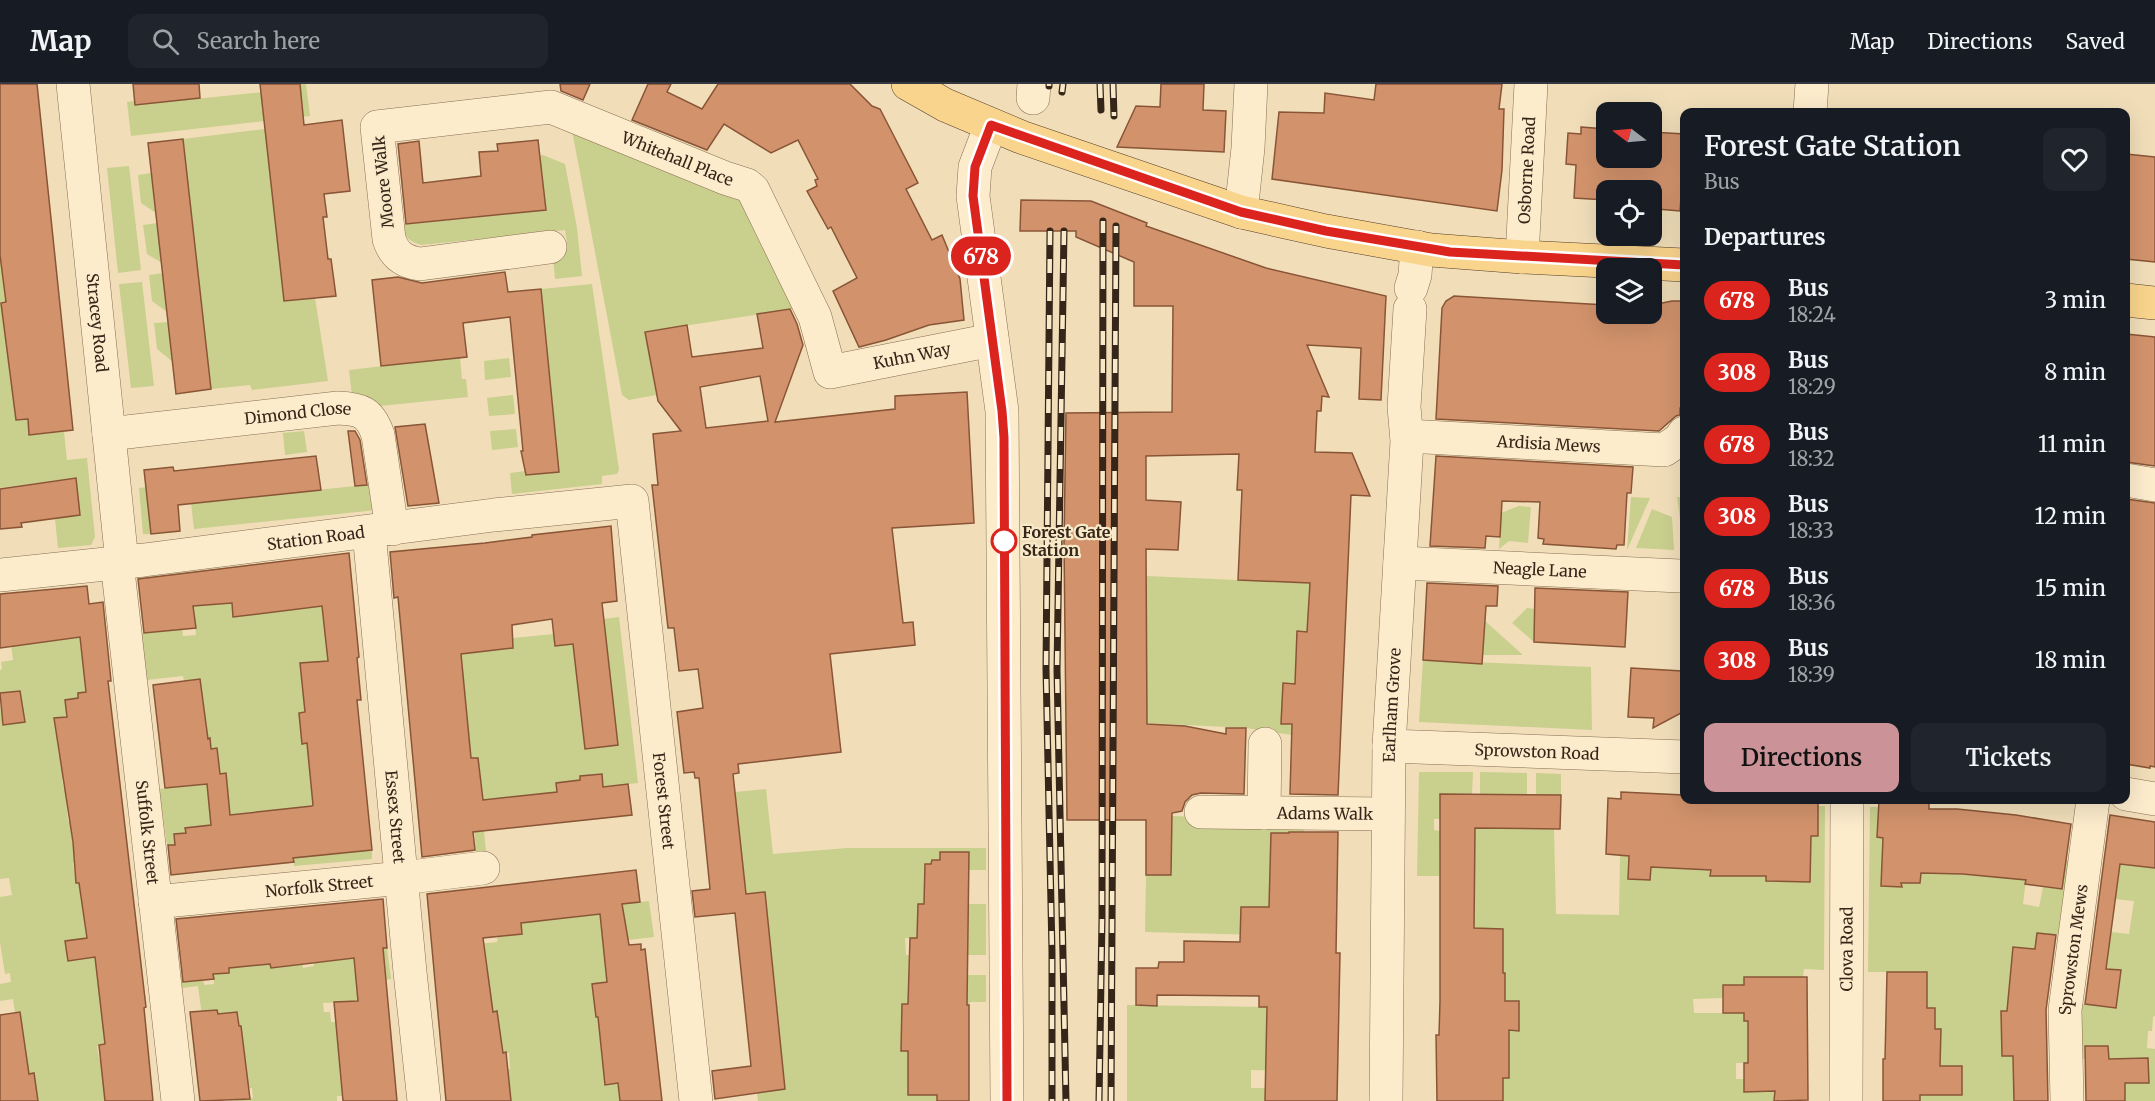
<!DOCTYPE html>
<html lang="en">
<head>
<meta charset="utf-8">
<style>
	body { margin:0; font-family:Merriweather,serif; background:#20242c; color:#f1f3f6; height:100vh; display:flex; flex-direction:column; font-size:22px; white-space:nowrap }
	* { box-sizing:border-box; margin:0 }
	p { font-size:20px; color:#9ea1a6 }
	.icon { flex:none; width:33px; height:33px; fill:none; stroke:currentColor; stroke-width:2; stroke-linecap:round; stroke-linejoin:round }
	.map { position:relative; flex:1; overflow:hidden }
	.drawer { position:absolute; left:1680px; top:24px; width:450px; height:696px; display:flex; flex-direction:column; background:#171b24; border-radius:12px; box-shadow:0 6px 24px #0002 }
	.drawer>* { flex:none }
	.badge { padding:0 12px; border-radius:20px; font-size:21px; line-height:39px }
	.needle { width:39px; rotate:286deg }
	.controls { position:absolute; left:1596px; top:18px; display:grid; gap:12px }
	.controls a { display:grid; place-items:center; width:66px; height:66px; border-radius:12px; background:#171b24; box-shadow:0 6px 24px #0002; font-size:30px }
	.map>.badge { position:absolute; translate:-50% -50%; box-shadow:0 0 0 3px #fff }
	h2 { padding:0 24px; font-size:22px; line-height:54px }
	.round { display:grid; place-items:center; flex:none; width:63px; height:63px; border-radius:12px; background:#20242c }
	.overview { display:flex; align-items:center; justify-content:space-between; height:102px; padding:0 24px }
	h1 { font-size:28px; font-weight:600; line-height:45px }
	.button { display:flex; gap:12px; margin-top:auto; padding:12px 24px }
	.button a { flex:1; height:69px; border-radius:12px; background:#cb9397; color:#111; font-size:24px; font-weight:600; line-height:69px; text-align:center }
	.button a+a { background:#20242c; color:#f1f3f6 }
	ul { padding:0; list-style:none }
	li { display:flex; align-items:center; gap:18px; height:72px; padding:0 24px }
	li div { flex:1 }
	li b { display:block; font-size:22px }
	li em { font-style:normal }
	li .badge { min-width:66px; font-weight:700; text-align:center }
	header { display:flex; align-items:center; gap:36px; box-sizing:border-box; height:84px; padding:0 30px; background:#171b24; border-bottom:2px solid #363941 }
	header strong { font-size:28px }
	nav { display:flex; gap:33px; margin-inline-start:auto; font-size:21px }
	.search { width:420px; height:54px; background:#20242c; display:flex; align-items:center; gap:15px; box-sizing:border-box; padding:0 21px; border-radius:12px; color:#9ea1a6; font-size:22px }
	.map>svg:first-child { display:block }
	.green { fill:#c9cf8d }
	.building { fill:#d2936c; stroke:#895537; stroke-width:1.5; fill-rule:evenodd }
	.lines { fill:none; stroke-linecap:round; stroke-linejoin:round }
	.minor-casing { stroke:#886e53; stroke-width:34 }
	.major-casing { stroke:#553c28; stroke-width:34 }
	.minor { stroke:#fceccc; stroke-width:33 }
	.major { stroke:#f9d48c; stroke-width:33 }
	.rail-casing { stroke:#362619; stroke-width:7 }
	.rail { stroke:#f8e9c9; stroke-width:4.5; stroke-dasharray:14; stroke-linecap:butt }
	.line-casing { stroke:#fff; stroke-width:14 }
	.line { stroke:#dc241f; stroke-width:9 }
	.stop-dot { fill:#fff; stroke:#dc241f; stroke-width:3 }
	.labels { text-anchor:middle; dominant-baseline:central; stroke-width:4.5; stroke-linejoin:round; paint-order:stroke }
	.street-label { font-size:16px; fill:#362619; stroke:#f8e9c9 }
	.stop-label { font-size:16px; font-weight:bold; fill:#362619; stroke:#f8e9c9; text-anchor:start }
</style>
</head>
<body>
<header>
<strong>Map</strong>
<div class="search"><svg class="icon" aria-label="search" viewBox="0 0 24 24"><circle cx="10" cy="10" r="6"/><path d="M15 15l6 6"/></svg>Search here</div>
<nav><a>Map</a><a>Directions</a><a>Saved</a></nav>
</header>
<div class="map">
<svg width="2155" height="1017" viewBox="0 0 2155 1017">
	<rect width="100%" height="100%" fill="#f1deb9"/>
	<g class="green">
		<path d="M300,0H306L310,32L131,52L127,18L134,17L135,21L273,7Z"/>
		<path d="M570,36L750,110L806,223L645,248L656,311L629,316L622,311Z"/>
		<path d="M265,45L315,214L328,297L252,306L250,301L211,305L183,55Z"/>
		<path d="M543,71L565,80L577,144L582,192L555,195L552,161L567,159L565,146L422,161C409,158 405,153 401,141L546,126L542,87L528,73Z"/>
		<path d="M129,82L141,186L118,189L107,84Z"/>
		<path d="M151,89L156,129L141,119L138,91Z"/>
		<path d="M157,139L162,179L147,170L143,141Z"/>
		<path d="M0,171L29,216L1,219L3,235L10,252L5,253L6,262L33,260L14,319L16,336L41,333L42,340L28,342L29,351L64,348L67,376L87,374L95,453L91,461L58,464L55,435L80,431L76,394L0,404Z"/>
		<path d="M163,189L167,228L152,217L149,191Z"/>
		<path d="M142,198L154,302L131,304L119,200Z"/>
		<path d="M592,200L619,386L617,390L602,392V400L512,410L510,389L525,387L526,391L559,387L541,205Z"/>
		<path d="M168,238L173,278L157,265L154,239Z"/>
		<path d="M460,273L462,295H466L468,313L380,322L352,312L349,286Z"/>
		<path d="M509,274L511,293L485,296L484,277Z"/>
		<path d="M513,311L515,330L489,332L487,314Z"/>
		<path d="M516,345L518,363L492,366L490,347Z"/>
		<path d="M304,347L307,368L285,371L283,349Z"/>
		<path d="M375,400L377,426L194,445L191,419Z"/>
		<path d="M146,403L151,450H143L139,404Z"/>
		<path d="M1631,413L1650,414L1627,466Z"/>
		<path d="M1677,413H1684V464Z"/>
		<path d="M1519,422L1531,423L1528,459L1509,457L1499,465L1501,429Z"/>
		<path d="M1652,425L1672,433L1674,466L1636,464Z"/>
		<path d="M1146,492L1310,499L1309,524L1311,548H1297L1296,581L1344,583V592L1309,591V600H1283L1282,640L1294,641L1292,651L1246,644L1147,639Z"/>
		<path d="M324,500L342,556L326,558L328,577L301,579L310,600L302,660L333,657L339,718L312,721L316,772L372,766V775L294,782L291,749L284,725L271,727L213,756L185,744L186,749L174,750L175,761H167L159,705L226,698V689L197,692L218,674L217,664L211,665L210,655L193,656L192,649L207,647L206,635L191,636L205,631L203,613L188,615L200,595L184,597L183,592L147,596L141,549L154,548L180,523L183,552L196,551L193,522L231,515L233,532Z"/>
		<path d="M76,521L86,608L78,609V614L65,616L66,628L111,627L55,634L84,655L57,658L59,673L113,667L87,692L62,696L64,705L89,702L90,713L66,716L68,737L92,734L71,747L74,769L97,776L73,779L76,799L99,797L83,827L86,850L105,847L106,852L65,857L68,877L95,873L101,924L114,923L118,959L97,962L99,975H101L107,1017H34L38,1016L34,990L0,994L21,968L26,967L24,953L0,956L15,929L13,915L0,917V900L11,898L10,889L5,890L0,858V813L12,811L9,794L0,795V622L3,641L25,638L20,607L0,609V586L2,585L1,578L13,576L10,551L32,560L46,558V553Z"/>
		<path d="M1527,524L1535,525L1534,558L1512,539Z"/>
		<path d="M468,532L495,566L513,564V554L554,550L555,562L573,560L586,665L618,660L603,535L619,533L638,699L603,703L602,690L580,692V696L556,699L557,708L485,716L488,747H484L486,767L476,768L470,687L480,686L478,674L462,675L435,581Z"/>
		<path d="M1485,537L1523,571H1483Z"/>
		<path d="M1423,576L1591,583L1592,646L1419,638Z"/>
		<path d="M1419,688H1473L1472,711H1440V735H1434V746L1440,747L1439,792H1417Z"/>
		<path d="M1480,688L1527,689V711H1480Z"/>
		<path d="M1536,689L1561,690V711H1536Z"/>
		<path d="M766,705L773,770L847,764H986V786H968L940,776H932L931,780H925V791L968,820H986V871H967L939,854H905L906,871H938L967,891H986V918H970L969,921H902L901,966L911,967L908,1011H937V1017H758L757,1009L785,1005L765,808L746,810L735,708Z"/>
		<path d="M1710,716H1712L1711,791L1766,792L1810,797L1811,752H1818V722H1825L1824,886L1804,885L1803,893H1744V901H1723V914L1693,915L1694,929H1744V937H1803L1774,978L1736,979V995H1744V1007H1775V1017H1802H1503L1473,994H1509V959H1474V946H1519V918L1475,917V907H1505V889L1471,888L1503,875V845L1473,844L1475,744L1554,745L1556,830L1619,831L1620,771L1630,753L1628,795L1650,796L1652,754L1708,768Z"/>
		<path d="M1870,723H1879L1877,753L1883,754L1881,802L1901,803V799H1920L1922,757L1929,725H1932L1930,789L2029,771L2023,820L2039,823L2043,803L2059,805L2063,775L2072,776L2063,851L2037,849L2035,865L2013,863L2008,927L2001,928L2002,971L2015,972L2014,1017H1920V1011H1961V982H1920L1935,945V924H1896L1927,919V888H1868Z"/>
		<path d="M1172,732L1304,737V750L1271,749L1270,778L1304,808H1269V823H1241L1240,848L1336,849V853L1145,848L1146,791H1172Z"/>
		<path d="M2119,780L2155,784V932L2153,933L2152,947H2148L2147,964L2155,965V1017H2125V999H2148V974L2109,975L2108,962H2091L2090,975H2081L2074,919L2116,924L2121,887L2098,884L2102,847L2129,850L2134,817L2115,815Z"/>
		<path d="M649,817L654,853L603,859L607,898L592,900L596,933L611,932L614,965L601,967L605,1000L618,999L620,1017H511L461,990L510,985L509,969L475,972L502,967L500,951L473,954L498,938L497,928H492L433,865L497,858L498,853L522,850L520,831L545,836L592,831V823Z"/>
		<path d="M311,852L379,865L387,864L391,895L357,898L358,917L323,919L324,928H330L331,938H336L343,1012H337V1017H230L253,1014L252,1004H248L241,943L239,942L238,928L202,932L198,902L182,904L181,892L194,890L200,863L204,901L214,900L213,890L229,888L226,864L268,855L271,884L285,883L302,874L303,884L314,882Z"/>
		<path d="M1127,921L1336,924L1304,930H1267L1266,968L1303,969L1304,987L1251,986V1004H1266L1265,1017H1127Z"/>
	</g>
	<g class="building">
		<path d="M0,0H37L73,346L29,351L28,335L16,336L1,219L6,218L0,171Z"/>
		<path d="M133,0H199L200,14L135,21Z"/>
		<path d="M260,0H300L304,41L342,36L350,107L324,110L327,133H323L328,175H331L336,212L284,217Z"/>
		<path d="M560,0H590L583,16L561,7Z"/>
		<path d="M648,0H671L667,8L702,25L718,0H850L872,22L880,25L918,99L906,105L932,156L942,151L960,195L964,236L929,241L886,256L859,263L833,207L857,194L831,143L828,145L807,107L817,102L815,96L818,95L798,56L771,69L724,40L707,66L632,36Z"/>
		<path d="M1161,0H1204L1203,26L1226,27L1224,68L1117,63L1136,22L1160,23Z"/>
		<path d="M1376,0H1502L1499,25H1504L1502,86L1497,127L1272,95L1279,28L1324,29L1325,9L1374,16Z"/>
		<path d="M1581,43L1606,45V74H1652V48L1684,50V100H1682L1680,127L1657,125V120L1652,119V106H1606V116L1574,114L1576,81L1566,80L1568,49L1581,50Z"/>
		<path d="M183,55L211,305L176,310L148,59Z"/>
		<path d="M538,56L546,126L406,140L398,60L419,57L423,99L481,92L479,68L498,67L497,60Z"/>
		<path d="M2126,70L2155,73V178L2126,175Z"/>
		<path d="M1021,116L1091,117L1147,139L1146,142L1266,184L1386,212L1381,316L1359,315L1361,264L1307,261L1329,313L1322,312L1321,327H1317L1315,368L1352,369L1370,412L1351,411L1338,711L1290,710L1292,640H1281L1283,599L1295,600L1297,547L1307,548L1310,499L1238,496L1242,406H1237L1239,370L1146,372V416L1181,418L1178,466L1146,465L1147,640L1185,642L1226,650V644H1246L1244,710L1201,709L1192,711L1185,718L1182,727L1172,729L1171,791H1146V736H1067L1064,458L1066,329L1172,328L1173,222H1134V178L1076,153V147H1020Z"/>
		<path d="M505,188L508,208L541,205L559,388L526,391L521,367H523L510,233L463,239L467,273L381,282L372,196L398,193L422,199Z"/>
		<path d="M1454,212L1606,221V230H1652V221L1672,217H1684V323L1680,324V331L1676,332L1659,347L1436,335L1442,224L1446,217Z"/>
		<path d="M790,225L797,240L803,261L775,338L895,325V312L967,308L974,439L892,444L903,539L913,538L915,561L830,570L841,668L738,680L739,689L733,690L746,810L765,808L785,1005L715,1015L712,987L751,982L735,829L695,833L692,807L710,805L699,694H695L694,688L684,689L677,628L703,624L698,585L679,587L674,544H668L652,401H658L653,350L681,347L658,317L645,248L687,241L692,273L763,264L757,230ZM760,292L768,337L706,344L700,303Z"/>
		<path d="M2126,250L2155,253V382L2126,378Z"/>
		<path d="M425,340L439,419L408,422L395,343Z"/>
		<path d="M348,347H355L360,356L367,401L355,402Z"/>
		<path d="M316,372L321,406L178,421L180,447L151,450L144,386L173,383L174,387Z"/>
		<path d="M1436,372L1633,383L1631,409H1627L1624,461H1617L1616,465L1543,460L1544,455L1538,454L1540,418L1502,417L1500,453L1486,452L1485,464L1430,462Z"/>
		<path d="M76,394L80,431L21,439L22,443L0,445V405Z"/>
		<path d="M2126,415L2155,419V683L2150,682V684L2126,680Z"/>
		<path d="M611,442L617,517L602,519L618,661L585,665L573,560L555,562L552,535L512,541L513,564L461,570L471,674H478L483,716L557,708L556,699L580,696V692L602,690L603,703L628,700L632,731L473,748L475,766L422,773L398,513L394,514L390,468L485,459L532,453V451Z"/>
		<path d="M349,469L359,573L357,574L361,616H357L372,766L293,774L294,778L171,791L168,761H175L174,750L186,749L185,744L211,741L207,700L165,704L153,601L200,595L208,655L210,654L211,665L217,664L220,690L226,689L230,731L312,722L313,721L307,659L302,660L299,629L305,628L300,579L328,577L322,522L233,533L232,519L193,522L196,544L144,549L138,495Z"/>
		<path d="M1427,499L1498,502L1497,522H1486L1482,580L1423,576Z"/>
		<path d="M87,502L89,520L103,518L111,597H108L146,923L144,924L153,1017H105L99,961L105,960L95,873L68,877L65,857L87,854L79,799H76L73,758L54,634L67,633L65,616L78,614V609L86,608L80,553L0,564V510Z"/>
		<path d="M1535,504L1628,508L1625,563L1534,558Z"/>
		<path d="M1631,584L1682,587L1681,629L1653,644L1654,634L1628,633Z"/>
		<path d="M20,607L25,638L3,641L0,609Z"/>
		<path d="M1621,708L1684,711V716H1818V752H1811L1810,798L1766,797V792H1710L1711,786L1651,783L1650,796L1628,795L1629,772L1606,770L1608,714L1621,715Z"/>
		<path d="M1440,710L1561,711L1560,745L1475,744L1474,844L1503,845V889H1505V917H1519V947L1509,946V994H1503V1017H1437L1436,951H1439L1440,917Z"/>
		<path d="M1879,717L1929,719V725H1957L2016,731L2071,740L2062,805L2025,800L2026,796L1963,790L1921,789L1920,799H1901L1902,803L1881,802L1883,754L1877,753Z"/>
		<path d="M2110,731L2155,738V784L2120,780L2106,885L2121,886L2116,924L2085,920Z"/>
		<path d="M1289,748H1338L1336,869H1340L1337,1017H1265L1267,923H1259V912L1157,911V922L1136,921V884H1158L1159,878H1184V857L1240,858L1241,823H1269L1271,749H1289Z"/>
		<path d="M940,768H969L967,921H969V1017H937V1011H908V967H901L902,920H908L910,854H917L918,820H924L925,780H931L932,776H940Z"/>
		<path d="M636,786L640,818L622,820L629,861L641,860V866L645,865L662,1017H620L618,999L605,1001L598,933H596L592,900L607,898L600,830L521,839L522,850L483,854L493,928L497,927L503,969L506,968L511,1017H446L427,810Z"/>
		<path d="M383,815L387,864H383L397,1017H343L334,918L358,917L354,874L271,884L270,880L229,884V889L213,890L214,895L183,898L176,835Z"/>
		<path d="M2037,849L2056,851L2046,926L2048,1017H2014L2013,972H2002L2001,927H2007L2013,863L2035,865Z"/>
		<path d="M1887,888H1927V924H1935V945H1941L1940,982H1962V1011H1920V1017H1883V975H1885Z"/>
		<path d="M1744,893H1807L1808,1016L1774,1017L1775,1007L1744,1008V979H1748V937H1744V929H1723V901H1744Z"/>
		<path d="M217,926L218,930L237,928L239,942H241L250,1015L200,1017L190,928Z"/>
		<path d="M20,928L29,990L34,989L38,1017H0V931Z"/>
		<path d="M2085,962H2108L2109,975L2148,974L2149,999H2125V1017H2086Z"/>
	</g>
	<g class="lines">
		<defs>
			<g id="minor">
				<path id="s1" d="M73,0L122,478"/>
				<path d="M1033,14L1034,0"/>
				<path d="M1810,28L1812,0"/>
				<path d="M991,41L975,83L973,112L1002,327L1007,1017"/>
				<path d="M1241,128L1248,64L1251,0"/>
				<path id="s2" d="M550,163L420,180C404,178 394,171 389,155L377,43L551,23L725,94L747,101L753,106L815,233L830,288L992,256"/>
				<path id="s3" d="M1522,173L1531,0"/>
				<path d="M1411,204L1415,191L1417,163"/>
				<path id="s4" d="M109,350L338,324C361,325 370,328 378,351L392,445"/>
				<path id="s5" d="M1407,352L1664,366L1679,356L1684,349"/>
				<path d="M2126,396L2155,401"/>
				<path id="s6" d="M369,448L410,888L424,1017"/>
				<path id="s7" d="M117,478L178,1017"/>
				<path id="s8" d="M1400,479L1680,492"/>
				<path id="s9" d="M0,491L144,476L494,431L632,417L696,1017"/>
				<path id="s10" d="M1389,662L1684,673"/>
				<path d="M2126,710L2155,715"/>
				<path id="s11" d="M1201,728L1387,730"/>
				<path d="M1264,729L1265,660"/>
				<path id="s12" d="M155,818L402,794L483,784"/>
				<path id="s13" d="M1386,1017L1389,662L1407,357L1404,323L1410,225"/>
				<path id="s14" d="M1846,1017L1847,716"/>
				<path id="s15" d="M2067,1017L2065,926L2093,716"/>
			</g>
			<g id="major">
				<path d="M908,0L945,21L1021,53L1241,128L1326,147L1431,166L1522,173L1684,181"/>
				<path d="M2126,216L2155,219"/>
			</g>
		</defs>
		<use href="#minor" class="minor-casing"/>
		<use href="#major" class="major-casing"/>
		<use href="#minor" class="minor"/>
		<use href="#major" class="major"/>
		<defs>
			<g id="rail">
				<path d="M1100,0L1101,26"/>
				<path d="M1113,0L1114,32"/>
				<path d="M1049,2V0"/>
				<path d="M1062,8L1063,0"/>
				<path d="M1050,147L1046,585L1052,868V1017"/>
				<path d="M1064,147L1057,586L1066,1017"/>
				<path d="M1099,1017L1102,835L1103,137"/>
				<path d="M1111,1017L1116,142"/>
			</g>
		</defs>
		<use href="#rail" class="rail-casing"/>
		<use href="#rail" class="rail"/>
	</g>
	<g class="lines">
		<defs>
			<path id="line" d="M1007,1017L1004,354L1002,327L973,112L975,83L991,41L1241,128L1326,147L1450,168L1684,181"/>
		</defs>
		<use href="#line" class="line-casing"/>
		<use href="#line" class="line"/>
	</g>
	<circle class="stop-dot" cx="1004" cy="457" r="12"/>
	<g class="labels">
		<g class="street-label">
			<text stroke="none"><textPath href="#s2" startOffset="598">Whitehall Place</textPath></text>
			<text stroke="none"><textPath href="#s3" startOffset="87">Osborne Road</textPath></text>
			<text transform="translate(383 98) rotate(-96)">Moore Walk</text>
			<text stroke="none"><textPath href="#s1" startOffset="240">Stracey Road</textPath></text>
			<text stroke="none"><textPath href="#s2" startOffset="962">Kuhn Way</textPath></text>
			<text stroke="none"><textPath href="#s4" startOffset="190">Dimond Close</textPath></text>
			<text stroke="none"><textPath href="#s5" startOffset="142">Ardisia Mews</textPath></text>
			<text stroke="none"><textPath href="#s9" startOffset="318">Station Road</textPath></text>
			<text stroke="none"><textPath href="#s8" startOffset="140">Neagle Lane</textPath></text>
			<text stroke="none"><textPath href="#s13" startOffset="396">Earlham Grove</textPath></text>
			<text stroke="none"><textPath href="#s10" startOffset="148">Sprowston Road</textPath></text>
			<text stroke="none"><textPath href="#s9" startOffset="938">Forest Street</textPath></text>
			<text stroke="none"><textPath href="#s11" startOffset="124">Adams Walk</textPath></text>
			<text stroke="none"><textPath href="#s6" startOffset="286">Essex Street</textPath></text>
			<text stroke="none"><textPath href="#s7" startOffset="272">Suffolk Street</textPath></text>
			<text stroke="none"><textPath href="#s12" startOffset="165">Norfolk Street</textPath></text>
			<text stroke="none"><textPath href="#s14" startOffset="152">Clova Road</textPath></text>
			<text stroke="none"><textPath href="#s15" startOffset="152">Sprowston Mews</textPath></text>
		</g>
		<g class="stop-label">
			<text x="1022" y="448">Forest Gate<tspan x="1022" dy="18">Station</tspan></text>
		</g>
	</g>
</svg>
<div class="controls">
<a><svg class="needle" viewBox="-14 -14 28 28"><path d="M0-13l5 13h-10z" fill="#e53935"/><path d="M0 13l5-13h-10z" fill="#9ea1a6"/></svg></a>
<a><svg class="icon" aria-label="locate" viewBox="0 0 24 24"><circle cx="12" cy="12" r="6"/><path d="M12 2v4M12 18v4M2 12h4M18 12h4"/></svg></a>
<a><svg class="icon" aria-label="layers" viewBox="0 0 24 24"><path d="M12 4l9 5-9 5-9-5zM3 14l9 5 9-5"/></svg></a>
</div>
<b class="badge" style="left:981px;top:172px;background:#dc241f;color:#fff">678</b>
<section class="drawer">
<div class="overview"><div><h1>Forest Gate Station</h1><p>Bus</p></div><a class="round"><svg class="icon" aria-label="heart" viewBox="0 0 24 24"><path d="M12 20l-8-8c-3-5 5-10 8-4 3-6 11-1 8 4z"/></svg></a></div>
<h2>Departures</h2>
<ul>
<li><span class="badge" style="background:#dc241f;color:#fff">678</span><div><b>Bus</b><p>18:24</p></div><em>3 min</em></li>
<li><span class="badge" style="background:#dc241f;color:#fff">308</span><div><b>Bus</b><p>18:29</p></div><em>8 min</em></li>
<li><span class="badge" style="background:#dc241f;color:#fff">678</span><div><b>Bus</b><p>18:32</p></div><em>11 min</em></li>
<li><span class="badge" style="background:#dc241f;color:#fff">308</span><div><b>Bus</b><p>18:33</p></div><em>12 min</em></li>
<li><span class="badge" style="background:#dc241f;color:#fff">678</span><div><b>Bus</b><p>18:36</p></div><em>15 min</em></li>
<li><span class="badge" style="background:#dc241f;color:#fff">308</span><div><b>Bus</b><p>18:39</p></div><em>18 min</em></li>
</ul>
<div class="button"><a>Directions</a><a>Tickets</a></div>
</section>
</div>
</body>
</html>
